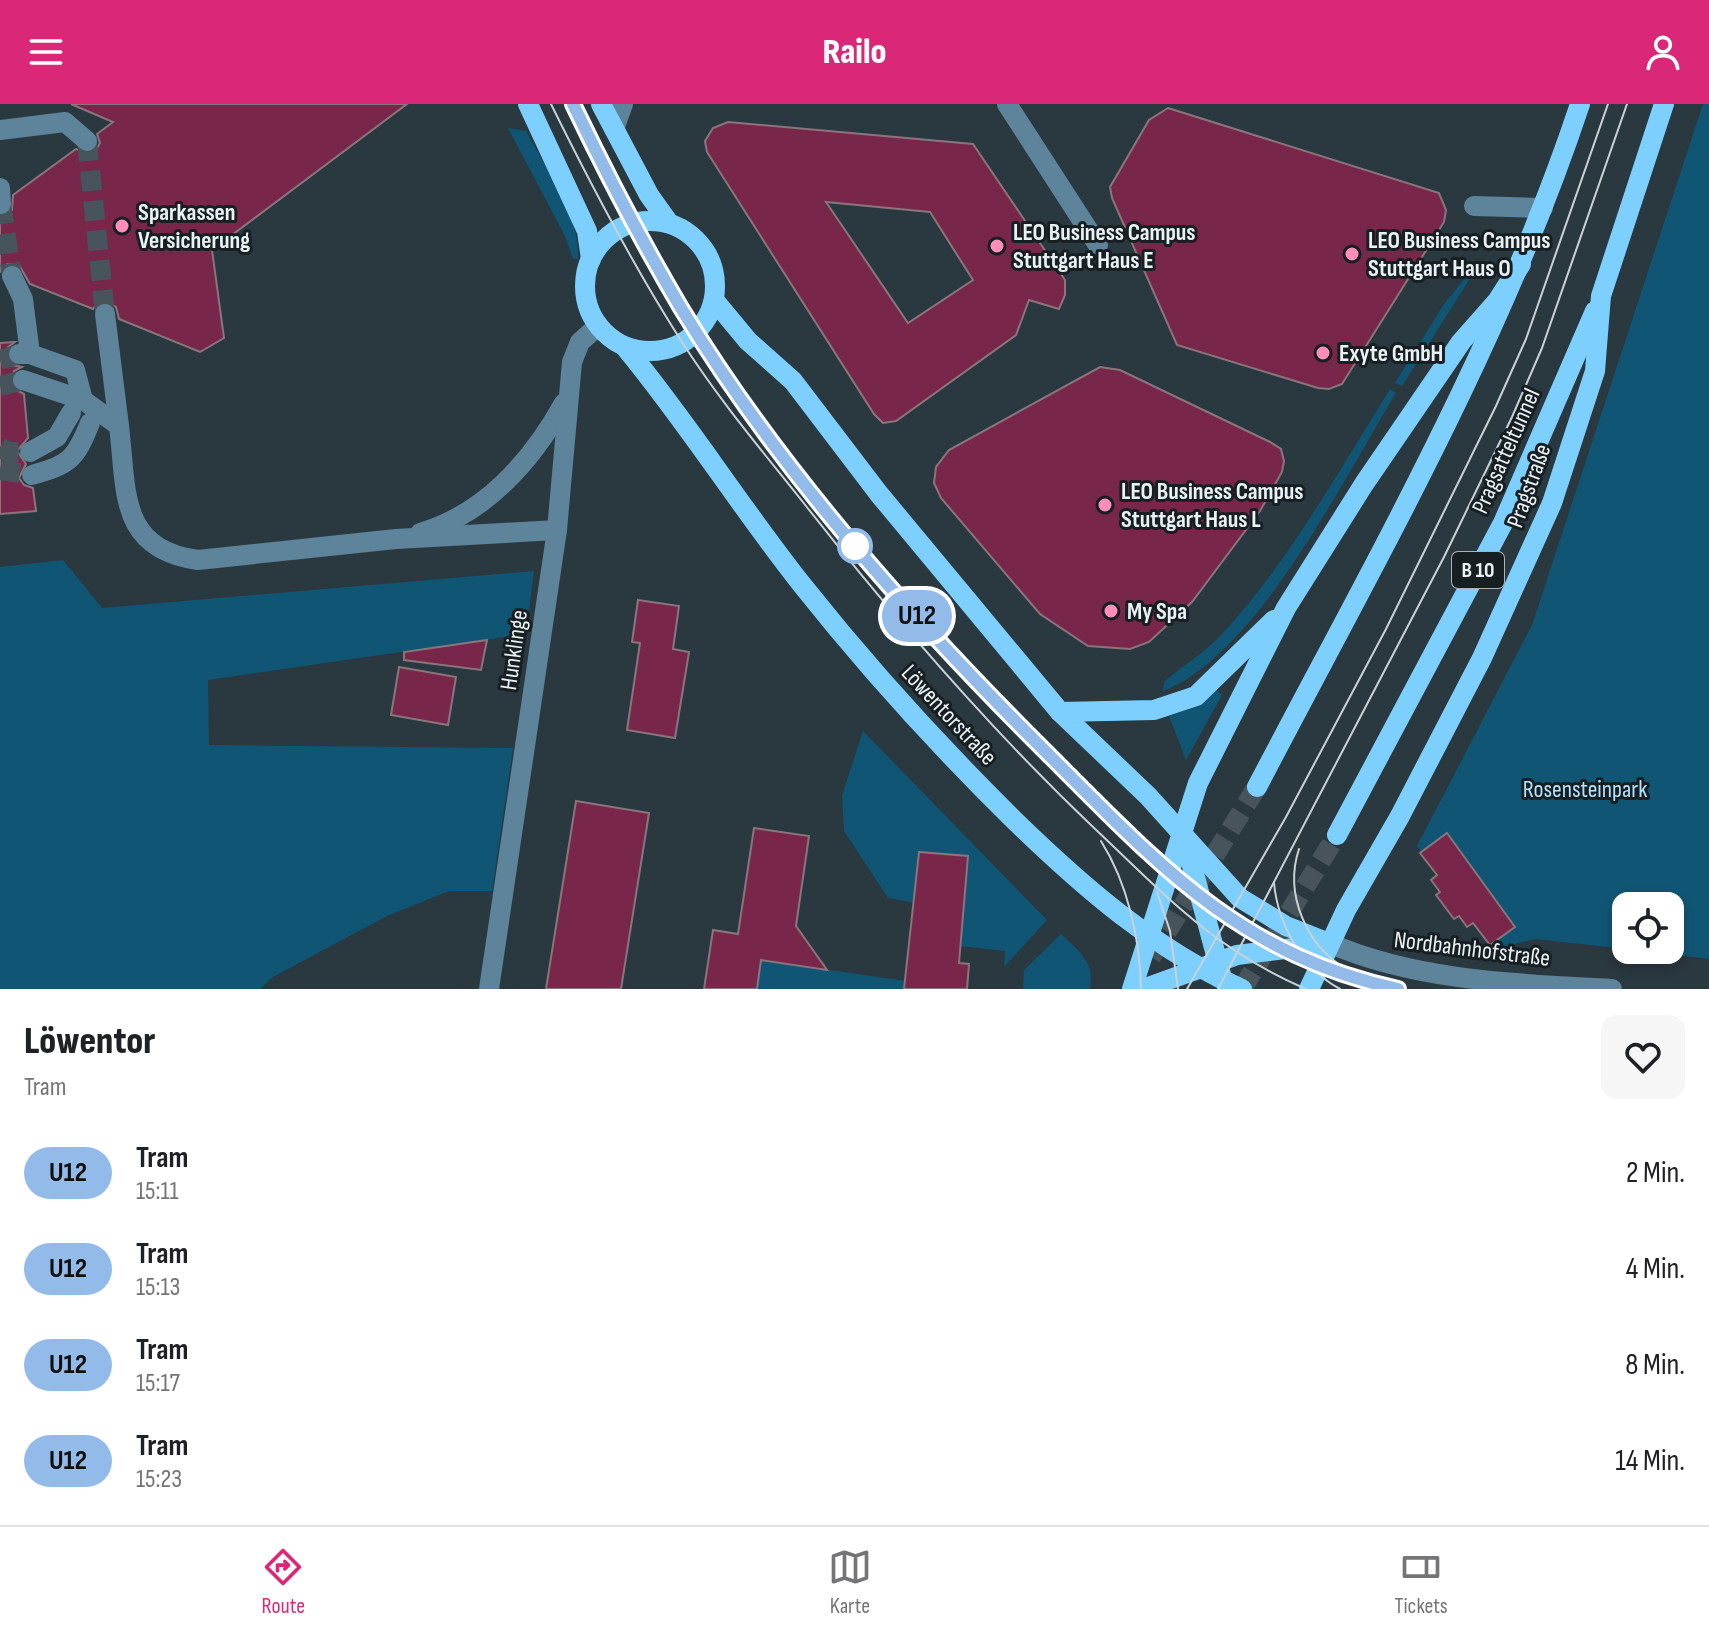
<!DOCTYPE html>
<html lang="de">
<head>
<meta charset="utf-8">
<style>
	body { margin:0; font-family:"Sofia Sans Condensed",sans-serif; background:#f6f6f6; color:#202124; height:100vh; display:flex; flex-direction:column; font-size:30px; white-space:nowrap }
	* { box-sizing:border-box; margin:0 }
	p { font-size:26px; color:#757577 }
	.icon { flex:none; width:44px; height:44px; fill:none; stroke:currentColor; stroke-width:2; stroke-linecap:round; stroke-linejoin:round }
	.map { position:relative; height:885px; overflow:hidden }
	.sheet { display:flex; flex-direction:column; background:#fff; flex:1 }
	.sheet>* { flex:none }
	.badge { padding:0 16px; border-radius:26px; font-size:28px; line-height:52px }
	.controls { position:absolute; left:1612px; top:788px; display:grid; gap:16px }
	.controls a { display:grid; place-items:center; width:72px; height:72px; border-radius:16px; background:#fff; box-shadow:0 4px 12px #0003; font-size:40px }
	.map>.badge { position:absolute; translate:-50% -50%; box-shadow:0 0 0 4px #fff }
	.round { display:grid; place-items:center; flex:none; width:84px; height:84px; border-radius:16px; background:#f6f6f6 }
	.head { display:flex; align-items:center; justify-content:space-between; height:136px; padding:0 24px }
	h1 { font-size:38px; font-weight:800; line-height:60px }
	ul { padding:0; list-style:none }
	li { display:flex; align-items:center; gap:24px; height:96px; padding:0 24px }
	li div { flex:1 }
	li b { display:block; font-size:30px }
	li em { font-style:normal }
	li .badge { min-width:88px; font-weight:700; text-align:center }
	header { display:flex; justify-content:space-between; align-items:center; height:104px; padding:0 24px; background:#db2777; color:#fff; font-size:36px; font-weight:800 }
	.menu { display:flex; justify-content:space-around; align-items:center; height:112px; border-top:2px solid #e0e0e0; background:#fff; font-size:22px; color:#757577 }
	.menu a { display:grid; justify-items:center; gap:4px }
	.menu .active { color:#db2777 }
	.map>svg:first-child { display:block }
	.green { fill:#115574 }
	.building { fill:#79264b; stroke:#88767c; stroke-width:2; fill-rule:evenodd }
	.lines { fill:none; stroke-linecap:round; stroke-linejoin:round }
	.minor-tunnel { stroke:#47545b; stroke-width:20; stroke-dasharray:20 10; stroke-linecap:butt }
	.major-tunnel { stroke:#47545b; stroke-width:20; stroke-dasharray:20 10; stroke-linecap:butt }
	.minor { stroke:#5d849a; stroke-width:20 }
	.major { stroke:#7dd0fe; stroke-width:20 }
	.tram { stroke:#c8d2d7; stroke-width:2 }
	.line-casing { stroke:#fff; stroke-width:18 }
	.line { stroke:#93bbe9; stroke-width:12 }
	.poi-dot { fill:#ff8eba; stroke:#181f22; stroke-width:3 }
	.stop-dot { fill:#fff; stroke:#93bbe9; stroke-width:4 }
	.labels { text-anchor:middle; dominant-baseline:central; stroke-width:6; stroke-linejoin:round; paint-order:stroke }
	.shield { fill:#181f22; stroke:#aab3b7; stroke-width:2 }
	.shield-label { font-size:22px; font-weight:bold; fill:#e9f2f7 }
	.poi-label { font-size:24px; font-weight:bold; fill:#e9f2f7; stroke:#181f22; text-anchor:start }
	.street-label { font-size:24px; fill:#e9f2f7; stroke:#181f22 }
	.park-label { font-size:24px; fill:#b5e3fe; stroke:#181f22 }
</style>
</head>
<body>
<header><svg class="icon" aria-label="menu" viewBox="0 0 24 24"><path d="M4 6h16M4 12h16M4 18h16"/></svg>Railo<svg class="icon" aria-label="person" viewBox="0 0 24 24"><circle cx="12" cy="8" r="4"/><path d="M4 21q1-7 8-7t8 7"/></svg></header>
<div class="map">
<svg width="1709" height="885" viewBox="0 0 1709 885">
	<rect width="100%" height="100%" fill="#2a3840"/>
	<g class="green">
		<path d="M1703,0H1709V855L1634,846H1670V802H1626V845L1535,835L1495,845L1417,742L1532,521Z"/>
		<path d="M508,24L526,27C547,66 580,110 578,155H573L565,132Z"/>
		<path d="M1473,164L1476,165L1402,282L1395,279L1444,200Z"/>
		<path d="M1390,285L1396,289C1344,374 1257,551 1163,587L1164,578C1182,562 1203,550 1220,532C1286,462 1339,367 1390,285Z"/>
		<path d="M63,456L102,504L534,467L526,530L208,576L209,641L513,644L492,787H449L387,812L273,873L260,885H0V463Z"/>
		<path d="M1216,586L1222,591L1186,656L1169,612L1191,604Z"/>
		<path d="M863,627L1047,816L1004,863L1005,847L960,842L915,799L888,794L844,727L842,691Z"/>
		<path d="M1061,830C1079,847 1095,858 1090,885H1023L1024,866Z"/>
		<path d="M761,856L906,877L904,885H757Z"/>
	</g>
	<g class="building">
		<path d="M71,0H407L212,146L224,234L200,248L119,215L116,203L109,198L98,199L93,205L30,180L19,161L7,160L0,168V113L12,106L13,91L76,45L85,50L96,46L100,39L97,30L113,18Z"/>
		<path d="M1168,4L1439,89L1446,106L1444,118L1342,280L1329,285L1318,284L1177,241L1112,94L1110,83L1149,16Z"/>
		<path d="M728,18L973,40L1065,176V191L1059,205L1029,196L1016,231L896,317L883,319L874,310L707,48L705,37L713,24ZM826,98L930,108L973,176L908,219Z"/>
		<path d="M15,238L8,243L6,251L12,261L22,263L14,267L10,278L14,285L24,290L28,334L17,347L26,360L19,374L24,381L33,384L36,407L0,410V239Z"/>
		<path d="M1100,263L1120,266L1270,338L1281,345L1284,357L1282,368L1260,407L1192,498L1149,538L1130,545L1088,542L1040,510L941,394L934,379L936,363L949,346Z"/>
		<path d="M638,496L679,502L673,545L689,548L675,634L627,626L640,539L632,538Z"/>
		<path d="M487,536L481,566L404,556V548Z"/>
		<path d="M399,563L456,573L448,621L391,611Z"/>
		<path d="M576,697L649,709L621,885H546Z"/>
		<path d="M754,724L809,732L796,822L827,866L761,856L757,885H704L713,826L738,830Z"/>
		<path d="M1447,729L1515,823L1490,841L1473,819L1467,823L1459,812L1454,815L1436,791L1440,788L1431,776L1437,771L1420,749Z"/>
		<path d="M919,748L968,752L959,859L969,860L967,885H904Z"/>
	</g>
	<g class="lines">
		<g class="minor-tunnel">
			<path d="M87,37L105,210"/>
			<path d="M1,100L12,172"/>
			<path d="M0,256L19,250"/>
			<path d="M0,282L23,276"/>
			<path d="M0,343L8,348H30"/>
			<path d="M0,366L32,371"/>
		</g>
		<g class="major-tunnel">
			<path d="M1151,853L1257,683"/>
			<path d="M1242,885L1337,731"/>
		</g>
		<g class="minor">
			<path d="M1007,0L1098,141"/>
			<path d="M614,25L623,0"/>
			<path d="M0,26L65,18L87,37"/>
			<path d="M0,84L1,100"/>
			<path d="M1474,102L1543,104"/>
			<path d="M12,172L23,195L30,250"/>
			<path d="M105,210L119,322"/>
			<path d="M19,250H30L75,266L83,296"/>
			<path d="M23,276L83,296L119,322C127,387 118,445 198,456L396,435L557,426"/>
			<path d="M30,348L57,333L71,309"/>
			<path d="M32,371C70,360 75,356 90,319"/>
			<path d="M420,429C485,410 532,357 564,299"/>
			<path d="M1329,839C1416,877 1518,880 1612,885"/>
			<path d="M489,885L557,426L572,258L580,238L598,222"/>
		</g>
		<g class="major">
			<path d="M528,0L587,127L591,155"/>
			<path d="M601,0L649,91L669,119"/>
			<circle cx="650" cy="182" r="65"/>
			<path d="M714,196L748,237L793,277L879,390L1060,608L1148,692L1240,794L1286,822L1329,839"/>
			<path d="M625,243C688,319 741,404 803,482C868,564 939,642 1014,716C1084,784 1153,844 1242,885"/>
			<path d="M1060,608L1154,606L1196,592L1274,516"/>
			<path d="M1257,683C1374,459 1500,241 1580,0"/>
			<path d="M1337,731L1503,419L1595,207"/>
			<path d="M1188,747L1221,870"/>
			<path d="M1132,885L1198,679L1286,504L1364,380L1461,238L1498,196L1521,160"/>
			<path d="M1143,885L1237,851L1325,840"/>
			<path d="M1309,885L1346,806L1400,712L1482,554L1552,399L1595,267L1601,192L1664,0"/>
		</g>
		<g class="tram">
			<path d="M551,0C591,81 633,162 682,238C719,296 764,349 806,402C895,515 987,622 1092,722C1164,790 1213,845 1306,885"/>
			<path d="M573,0C606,69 641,138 681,204C779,366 913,518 1048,650C1158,759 1239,851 1398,885"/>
			<path d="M1101,737C1128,780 1140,835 1141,885"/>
			<path d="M1299,745C1284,790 1306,841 1346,865"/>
			<path d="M1274,779C1278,821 1303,865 1340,885"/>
			<path d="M1157,788L1170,827L1178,885"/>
			<path d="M1187,885L1286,713L1386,525L1496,302L1526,235L1608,0"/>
			<path d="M1218,885L1444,453L1512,313L1542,244L1627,0"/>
		</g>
	</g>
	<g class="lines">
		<defs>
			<path id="line" d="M573,0C606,69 642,138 681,204C779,366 914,517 1048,650C1158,760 1240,851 1398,885"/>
		</defs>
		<use href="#line" class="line-casing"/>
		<use href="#line" class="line"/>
	</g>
	<g class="poi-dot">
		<circle cx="122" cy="122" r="8"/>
		<circle cx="997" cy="142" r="8"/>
		<circle cx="1352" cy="150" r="8"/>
		<circle cx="1323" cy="249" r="8"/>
		<circle cx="1105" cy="401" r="8"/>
		<circle cx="1111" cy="507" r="8"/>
	</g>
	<circle class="stop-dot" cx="855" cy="442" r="16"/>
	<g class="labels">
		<rect class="shield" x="1452" y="448" width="52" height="36" rx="6"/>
		<g class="shield-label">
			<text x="1478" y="466">B 10</text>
		</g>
		<g class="poi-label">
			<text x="138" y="108">Sparkassen<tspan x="138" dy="28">Versicherung</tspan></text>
			<text x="1013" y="128">LEO Business Campus<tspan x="1013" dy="28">Stuttgart Haus E</tspan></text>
			<text x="1368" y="136">LEO Business Campus<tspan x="1368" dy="28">Stuttgart Haus O</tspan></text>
			<text x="1339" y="249">Exyte GmbH</text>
			<text x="1121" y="387">LEO Business Campus<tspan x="1121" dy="28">Stuttgart Haus L</tspan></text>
			<text x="1127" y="507">My Spa</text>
		</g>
		<g class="street-label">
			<text transform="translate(1506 347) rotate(-66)">Pragsatteltunnel</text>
			<text transform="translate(1529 382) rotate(-70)">Pragstraße</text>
			<text transform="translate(514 546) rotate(-82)">Hunklinge</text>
			<text transform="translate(949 611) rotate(47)">Löwentorstraße</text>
			<text transform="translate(1472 845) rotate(7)">Nordbahnhofstraße</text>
		</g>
		<g class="park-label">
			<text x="1585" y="685">Rosensteinpark</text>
		</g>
	</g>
</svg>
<div class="controls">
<a><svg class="icon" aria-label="locate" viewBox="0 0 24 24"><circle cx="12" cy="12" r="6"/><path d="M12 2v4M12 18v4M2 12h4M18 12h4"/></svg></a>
</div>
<b class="badge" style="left:917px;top:512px;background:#93bbe9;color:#111">U12</b>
</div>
<section class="sheet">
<div class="head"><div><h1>Löwentor</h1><p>Tram</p></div><a class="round"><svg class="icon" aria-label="heart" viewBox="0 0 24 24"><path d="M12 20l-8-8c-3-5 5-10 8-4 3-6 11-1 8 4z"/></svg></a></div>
<ul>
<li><span class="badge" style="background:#93bbe9;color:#111">U12</span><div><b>Tram</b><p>15:11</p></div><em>2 Min.</em></li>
<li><span class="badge" style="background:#93bbe9;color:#111">U12</span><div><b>Tram</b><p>15:13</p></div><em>4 Min.</em></li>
<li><span class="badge" style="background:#93bbe9;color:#111">U12</span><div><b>Tram</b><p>15:17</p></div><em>8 Min.</em></li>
<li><span class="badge" style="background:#93bbe9;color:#111">U12</span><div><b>Tram</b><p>15:23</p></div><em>14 Min.</em></li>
</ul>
</section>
<nav class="menu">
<a class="active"><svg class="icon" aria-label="directions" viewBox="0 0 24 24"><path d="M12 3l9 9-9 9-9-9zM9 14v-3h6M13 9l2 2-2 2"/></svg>Route</a>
<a><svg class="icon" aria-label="map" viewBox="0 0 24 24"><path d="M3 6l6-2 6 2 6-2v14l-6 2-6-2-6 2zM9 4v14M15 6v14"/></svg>Karte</a>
<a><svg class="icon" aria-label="tickets" viewBox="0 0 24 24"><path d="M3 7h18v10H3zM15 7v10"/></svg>Tickets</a>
</nav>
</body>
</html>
